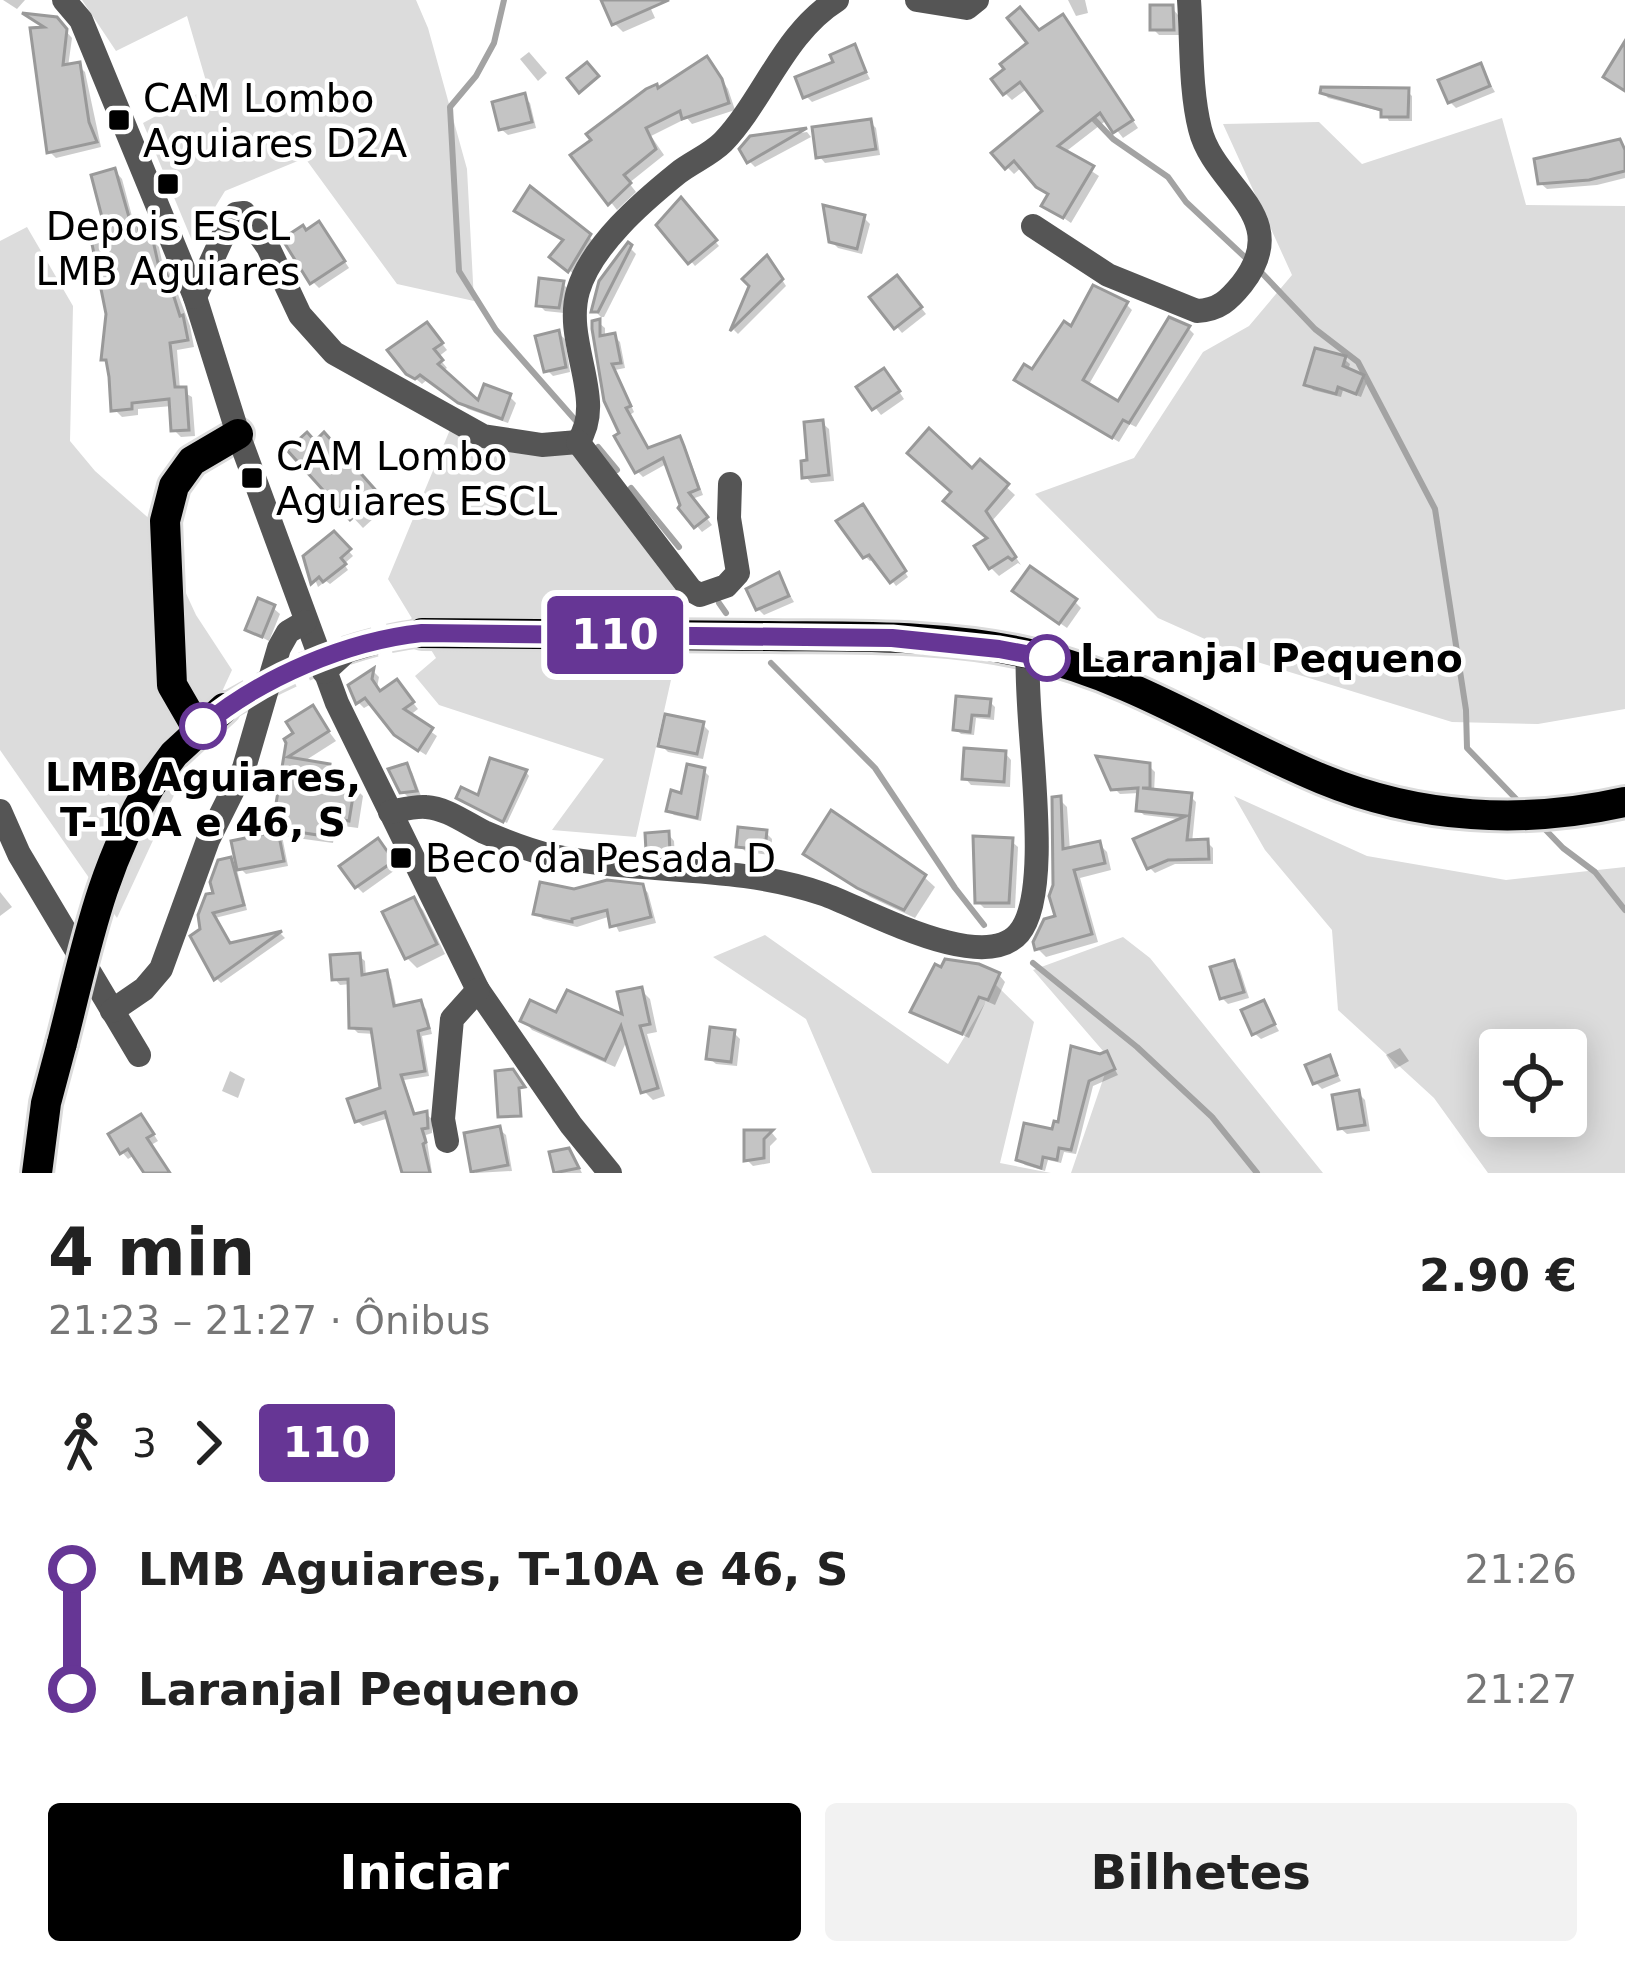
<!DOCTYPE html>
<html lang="pt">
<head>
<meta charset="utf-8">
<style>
	body { margin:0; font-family:"DejaVu Sans",sans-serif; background:#f2f2f2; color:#222; height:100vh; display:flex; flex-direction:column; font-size:45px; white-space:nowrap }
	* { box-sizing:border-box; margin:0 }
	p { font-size:39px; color:#767676 }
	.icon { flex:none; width:66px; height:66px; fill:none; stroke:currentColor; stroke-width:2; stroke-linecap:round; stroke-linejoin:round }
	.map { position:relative; height:1173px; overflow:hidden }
	.panel { display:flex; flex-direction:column; background:#fff; flex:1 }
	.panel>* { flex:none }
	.badge { padding:0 24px; border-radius:9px; font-size:42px; line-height:78px }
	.controls { position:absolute; left:1479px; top:1029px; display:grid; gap:24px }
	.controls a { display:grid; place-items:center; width:108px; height:108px; border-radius:12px; background:#fff; box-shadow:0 6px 30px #0003; font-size:60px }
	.map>.badge { position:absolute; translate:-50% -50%; box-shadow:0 0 0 6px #fff }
	.legs { display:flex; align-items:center; gap:18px; height:132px; padding:0 48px; font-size:39px }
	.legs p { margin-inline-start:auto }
	.overview { display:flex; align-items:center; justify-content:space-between; height:204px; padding:0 48px }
	h1 { font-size:66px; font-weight:700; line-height:90px }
	.button { display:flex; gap:24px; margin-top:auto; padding:24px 48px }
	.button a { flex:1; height:138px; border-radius:12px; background:#000; color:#fff; font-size:48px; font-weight:700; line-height:138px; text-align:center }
	.button a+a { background:#f2f2f2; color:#222 }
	ul { padding:0 48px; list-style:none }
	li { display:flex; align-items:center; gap:42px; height:120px; font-size:45px }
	li i { display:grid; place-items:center; width:18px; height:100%; margin:0 15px; background:currentColor }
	li i::after { content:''; width:30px; height:30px; margin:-15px; border:9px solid; border-radius:50%; background:#fff }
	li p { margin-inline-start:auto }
	li:first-child i { background:linear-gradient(#0000 50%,currentColor 0) }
	li:last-child i { background:linear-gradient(currentColor 50%,#0000 0) }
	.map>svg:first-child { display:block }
	.green { fill:#dcdcdc; fill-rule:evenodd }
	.shadow { fill:#0003 }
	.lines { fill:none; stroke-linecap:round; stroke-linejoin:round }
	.stream { stroke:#a3a3a3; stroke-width:6 }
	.building { fill:#c4c4c4; stroke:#999; stroke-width:3 }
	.major-tunnel { stroke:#d9d9d9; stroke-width:30; stroke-dasharray:30 15; stroke-linecap:butt }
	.major-casing { stroke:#dbdbdb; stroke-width:36 }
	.minor { stroke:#555; stroke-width:24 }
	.major { stroke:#000; stroke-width:30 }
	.major-bridge-casing { stroke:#dbdbdb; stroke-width:36; stroke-linecap:butt }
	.major-bridge { stroke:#000; stroke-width:30 }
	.line-1-casing { stroke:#fff; stroke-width:27 }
	.line-1 { stroke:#663695; stroke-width:18 }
	.poi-dot { fill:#000; stroke:#fff; stroke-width:4.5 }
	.stop-1-dot { fill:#fff; stroke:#663695; stroke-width:6 }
	.labels { text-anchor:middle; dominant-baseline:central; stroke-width:9; stroke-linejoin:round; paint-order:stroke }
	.poi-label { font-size:39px; fill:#000; stroke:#fff; text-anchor:start }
	.stop-label { font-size:39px; font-weight:bold; fill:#000; stroke:#fff; text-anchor:start }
</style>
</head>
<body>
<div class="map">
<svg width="1625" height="1173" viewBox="0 0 1625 1173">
	<rect width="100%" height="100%" fill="#fff"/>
	<g class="green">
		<path d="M82,0H416L428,28L467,169L474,301L397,284L305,158L225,191L193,243L143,123L208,88L187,16L116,51Z"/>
		<path d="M1502,118L1526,205L1625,206V709L1538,724L1452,722L1254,661L1158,618L1035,494L1134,458L1203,352L1249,326L1292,275L1223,124L1319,122L1362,164Z"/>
		<path d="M27,227L73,306L70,441L95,471L153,522L196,615L232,670L117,918L0,750V241Z"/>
		<path d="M454,420L571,444L691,590L636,837L552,830L604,759L439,705L415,676L436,658L388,579Z"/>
		<path d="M1234,796L1367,856L1506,880L1625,867V1173H1488L1434,1098L1338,1010L1332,930L1265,850ZM1500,1050H1566V1116H1500Z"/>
		<path d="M765,935L948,1064L996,985L1034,1022L1000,1163L1051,1173H872L806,1019L713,957Z"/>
		<path d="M1123,937L1150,958L1323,1173H1071L1110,1059L1033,970Z"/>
	</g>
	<g class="shadow">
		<path d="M3,0H25L17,9Z"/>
		<path d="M604,0H647L655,18L623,32L615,24Z"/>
		<path d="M1068,0H1085L1088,13L1076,16Z"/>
		<path d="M1172,8L1178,15L1179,35H1159L1153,29Z"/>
		<path d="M56,20L72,38L68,67L79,66L85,72L101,147L56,158L50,152L48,29Z"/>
		<path d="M1070,25L1138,128L1123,138L1108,119L1064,153L1099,176L1071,223L1045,205L1050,196L1023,166L1014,174L1007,167L1046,111L1028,88L1012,100L1005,93L1039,34Z"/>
		<path d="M854,48L870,79L812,102L806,96Z"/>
		<path d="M529,52L547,73L538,81L520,59Z"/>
		<path d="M1480,67L1495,92L1456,108L1450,102Z"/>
		<path d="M714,68L728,89L735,110L692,124L687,118L651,136L664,155L629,183L636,192L617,210L575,156L659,91Z"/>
		<path d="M1407,91L1412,96V121H1389L1384,112L1328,98L1323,92Z"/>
		<path d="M524,97L530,103L536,128L508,135L501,129Z"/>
		<path d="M870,122L876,128L880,155L825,163L819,156Z"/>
		<path d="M807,132L811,137L755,167L749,161L751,139Z"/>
		<path d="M1619,143L1625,149V178L1597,185L1547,189L1540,183Z"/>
		<path d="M115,171L122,179L133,220L144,227L146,240L151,239L159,247L163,266L170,273L190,326L194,347L177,350L180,390L192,397L195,436L181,437L174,430L172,406L138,409V415L122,417L114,409L109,363L104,358L109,313L107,224Z"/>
		<path d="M681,201L719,246L695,266L660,225Z"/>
		<path d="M524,217L589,237L595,243L575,275L560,263L565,242Z"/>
		<path d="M863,217L870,224L862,254L838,248L831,241Z"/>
		<path d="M325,231L349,268L319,288L313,282L307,233Z"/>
		<path d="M628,246L636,254L604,317H601L595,311Z"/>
		<path d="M772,264L786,286L738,334L734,330L752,286Z"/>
		<path d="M563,284L569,290L564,313L545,311L539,305Z"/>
		<path d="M903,285L926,314L902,333L873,298Z"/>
		<path d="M1126,304L1132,310L1088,386L1119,405L1188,328L1194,334L1136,427L1130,424L1119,442L1024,385L1072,331Z"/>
		<path d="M599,323L605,328V338L614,336L620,342L625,368L615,370L634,412L630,415L650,451L679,440L685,446L703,495L692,499L712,525L702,532L682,508L668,463L643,477L637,471L623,435L595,324Z"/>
		<path d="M433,332L447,350L438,357L447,368L442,371L479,406L510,397L516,403L508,423L468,409L428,379L422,384L408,372Z"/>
		<path d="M558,333L565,339L570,372L553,376L547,370Z"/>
		<path d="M1344,359L1350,364L1348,371L1367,382L1361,397L1343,390L1341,397L1313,390L1308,384Z"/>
		<path d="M890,378L904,399L881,415L860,388Z"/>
		<path d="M822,423L829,429L834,481L811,483L805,476Z"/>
		<path d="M333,446L387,506L363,528L291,450Z"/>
		<path d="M980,463L1015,495L992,521L1021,565L1018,563L999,576L991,568V539L973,472Z"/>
		<path d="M867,512L908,577L896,586L875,558L870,561L865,556Z"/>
		<path d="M334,535L353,556L344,564L348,570L330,584L326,581L318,587L306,557Z"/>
		<path d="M778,575L794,602L764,615L758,609Z"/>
		<path d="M1022,597L1075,602L1081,608L1067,628Z"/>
		<path d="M273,608L280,614L269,641L248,630Z"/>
		<path d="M374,672L379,677L377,688L381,694L402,689L418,709L409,716L437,736L426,755L404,741L373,703L364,708L358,702L352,686Z"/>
		<path d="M959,699L990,702L995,707L994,720L976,718L974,735L961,734L956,729Z"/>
		<path d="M312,709L336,741L303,762L329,766L338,776L337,785L354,787L363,796L358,828L336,825L333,843L282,836L288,866L246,874L240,868L235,843L282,834L275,827L290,742Z"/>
		<path d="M703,725L709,731L703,759L668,752L661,745Z"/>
		<path d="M1005,753L1011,760L1010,787L971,785L965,778Z"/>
		<path d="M406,766L412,772L421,796L409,798L402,791Z"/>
		<path d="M1149,766L1155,772L1154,793L1190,796L1196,802L1192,843L1207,842L1213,848V864H1175L1155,873L1149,867L1185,820L1144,815L1139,810L1140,793L1120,794L1114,788Z"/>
		<path d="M704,771L709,776L701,821L674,815L669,810Z"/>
		<path d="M526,772L529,776L507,823L463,801L480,800Z"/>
		<path d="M1059,799L1067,807L1070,851L1099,844L1107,852L1111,870L1080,878L1098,942L1046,957L1038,949L1059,918Z"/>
		<path d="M766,833L772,839L771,855L746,852L739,845Z"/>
		<path d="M668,834L674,841L675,857L656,856L649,849Z"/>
		<path d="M1011,841L1018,847L1015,908H984L978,902Z"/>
		<path d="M384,848L398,868L363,893L357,887Z"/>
		<path d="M807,854L924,877L935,887L915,918L870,897Z"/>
		<path d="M231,860L236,866L247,910L215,918L231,946L281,934L285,938L221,983L216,978L203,930Z"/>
		<path d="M642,886L648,893L656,923L619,932L611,916L577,927L543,919L537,913L574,892Z"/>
		<path d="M0,892L12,907L0,916Z"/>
		<path d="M413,900L423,910L445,954L417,968L407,958Z"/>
		<path d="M359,956L365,961L366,978L386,974L391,979L397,1009L421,1003L426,1009L432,1034L422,1036L429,1076L404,1080L416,1117L426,1114L432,1119V1133L426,1135L432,1173H402L389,1118L363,1126L357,1121L384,1090L375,1034L358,1033L352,1027L351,984L340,985L335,979Z"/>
		<path d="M1233,963L1240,970L1249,998L1228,1004L1222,998Z"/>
		<path d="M999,975L1005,982L995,1005L986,1001L969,1038L914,1012Z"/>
		<path d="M641,990L650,999L657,1032L647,1034L665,1096L653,1100L644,1091L628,1038L615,1067L532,1030L524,1021L558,1016L626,1019Z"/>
		<path d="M1263,1004L1279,1031L1261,1039L1254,1033Z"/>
		<path d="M734,1033L740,1039L737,1066L716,1064L709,1058Z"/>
		<path d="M1400,1048L1409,1061L1395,1069L1386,1055Z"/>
		<path d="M1106,1054L1118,1075L1093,1086L1076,1154L1064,1152L1061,1163L1048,1160L1045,1171L1025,1165L1019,1159L1054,1133L1100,1057Z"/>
		<path d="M1329,1059L1341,1081L1322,1089L1316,1083Z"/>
		<path d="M230,1071L245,1079L238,1098L222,1091Z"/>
		<path d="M1358,1093L1365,1100L1370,1131L1347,1134L1340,1128Z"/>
		<path d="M147,1124L158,1141L151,1145L169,1173H147L135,1155L128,1159L122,1152Z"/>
		<path d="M499,1129L506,1135L512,1171L476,1173L474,1170Z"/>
		<path d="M747,1133H772L777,1139L770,1146V1163L753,1166L747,1160Z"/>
		<path d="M568,1151L574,1158L582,1173H558L553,1155Z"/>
	</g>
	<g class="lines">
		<g class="stream">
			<path d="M504,0L494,43L476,76L450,107L459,271L496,330L577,422"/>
			<path d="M1088,113L1113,139L1168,177L1186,202L1249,261"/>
			<path d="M1259,270L1315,329L1358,362L1435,509L1466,710L1467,748L1522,805"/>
			<path d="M598,447L617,470"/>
			<path d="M631,488L679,547"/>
			<path d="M719,603L726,613"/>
			<path d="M771,663L875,768L955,888L984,925"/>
			<path d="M1539,823L1563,848L1595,872L1625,910"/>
			<path d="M1033,963L1137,1047L1212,1117L1257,1173"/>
		</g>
	</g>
	<g class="building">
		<path d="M601,0H669L612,25Z"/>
		<path d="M1150,5H1173L1174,30H1150Z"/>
		<path d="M1020,7L1039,30L1063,14L1133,120L1113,133L1100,113L1058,146L1094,166L1063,218L1041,206L1048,194L1036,187L1014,161L1005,169L991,153L1042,111L1020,82L1003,95L991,79L1004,69L1000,64L1027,43L1007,18Z"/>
		<path d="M22,13L57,17L67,29L63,65L80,62L89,122L97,142L47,153L30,28L44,27Z"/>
		<path d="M1625,41V91L1603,77Z"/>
		<path d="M855,44L866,72L803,98L795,77L833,62L830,55Z"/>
		<path d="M707,56L722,79L729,103L682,119L680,111L646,128L656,149L624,175L631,183L608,205L570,155L591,140L586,134L646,89L657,84L658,88Z"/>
		<path d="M587,62L599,76L579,93L567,78Z"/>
		<path d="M1481,63L1490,86L1448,103L1438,80Z"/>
		<path d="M1321,87L1409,88L1408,117H1381V110L1320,93Z"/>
		<path d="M525,93L532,122L499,130L492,102Z"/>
		<path d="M871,119L876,149L816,158L812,127Z"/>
		<path d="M807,128L747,163L739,149L750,136Z"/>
		<path d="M1620,139L1625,150V171L1589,180L1538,184L1534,159Z"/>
		<path d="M115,168L129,217L137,216L140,238L152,236L158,263L163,262L180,316L183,315L188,340L170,343L175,387H186L189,430L171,431L169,399L132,403V409L111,411L109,377L106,360H101L106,314L88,224L103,221L91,175Z"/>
		<path d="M530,186L591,234L568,272L549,257L563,240L514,211Z"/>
		<path d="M681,197L717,240L688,264L656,225Z"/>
		<path d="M823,205L865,215L857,249L829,242Z"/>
		<path d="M319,221L345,261L310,284L282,239L303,225L306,230Z"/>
		<path d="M628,242L632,245L598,312H591L599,281Z"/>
		<path d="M767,255L783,279L730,331L749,286L742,279Z"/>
		<path d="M897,275L922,307L894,329L869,297Z"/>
		<path d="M539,278L564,281L559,308L536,306Z"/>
		<path d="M1093,285L1128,302L1083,380L1118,401L1169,317L1190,326L1129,423L1123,420L1112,438L1014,380L1024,364L1032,369L1064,321L1071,326Z"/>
		<path d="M600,319V336L615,333L621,363L612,364L631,406L626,408L648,448L680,436L684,446L699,489L689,493L708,517L694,528L678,508L680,505L663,458L635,473L614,436L619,433L604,401L592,329V321Z"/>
		<path d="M427,322L443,343L434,349L443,360L438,364L478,400L484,384L511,394L502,419L458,403L420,375L415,379L406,374L387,350Z"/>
		<path d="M559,330L566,367L544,372L535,336Z"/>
		<path d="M1315,348L1346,356L1343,366L1364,375L1356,394L1338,387L1336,394L1304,385Z"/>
		<path d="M884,368L900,391L872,410L856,387Z"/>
		<path d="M823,420L829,475L802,478L801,461L807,460L804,422Z"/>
		<path d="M929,428L972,468L980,459L1009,484L986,511L1016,557L1012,560L1008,557L989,569L974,546L987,538L943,501L951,492L907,453Z"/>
		<path d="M307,432L315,441L324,432L379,494L350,520L287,450Z"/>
		<path d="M863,504L906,571L890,583L869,555L863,558L836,521Z"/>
		<path d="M334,531L351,549L341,558L346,564L323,582L319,577L311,584L303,556Z"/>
		<path d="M1030,566L1077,599L1059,624L1012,591Z"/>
		<path d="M779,572L789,596L756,610L746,589Z"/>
		<path d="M258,598L275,605L262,637L245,630Z"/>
		<path d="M374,668L372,679L380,691L397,679L414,702L404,709L433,728L418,751L394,735L365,698L356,704L348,685Z"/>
		<path d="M956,696L991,699L989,716L972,715L970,732L953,730Z"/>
		<path d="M313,705L329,731L288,757L330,764L328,780L355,784L349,821L327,817L324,836L272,828L286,743L284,739L293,733L286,722Z"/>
		<path d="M665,714L704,722L697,754L658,746Z"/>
		<path d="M964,748L1006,751L1004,782L962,779Z"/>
		<path d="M1096,756L1150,763V788H1142L1192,793L1187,840L1208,839L1209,859L1168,860L1147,869L1133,839L1186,816L1136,811L1138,788L1111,790Z"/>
		<path d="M490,758L527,770L503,822L456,798L461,787L478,795Z"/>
		<path d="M407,763L417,791L400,793L388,769Z"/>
		<path d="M687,764L705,768L697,818L666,811L671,790L681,793Z"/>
		<path d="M1061,796L1063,849L1100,841L1105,863L1074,870L1092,934L1035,950L1033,942L1044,919L1055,916L1049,896L1053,885L1052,797Z"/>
		<path d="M831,810L926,875L904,910L857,888L803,854Z"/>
		<path d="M738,827L767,830L765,850L736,847Z"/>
		<path d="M278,831L284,861L237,870L231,841Z"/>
		<path d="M669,831L670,853L646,851L645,833Z"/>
		<path d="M973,836L1013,838L1009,903H975Z"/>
		<path d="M378,838L394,861L355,888L339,866Z"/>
		<path d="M231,857L244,905L213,913L230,943L282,931L214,980L190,936L200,929L198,915L206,894L213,893L210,882L218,860Z"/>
		<path d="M607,880L643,884L651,917L610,927L607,910L572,919V922L533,914L540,882L574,889Z"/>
		<path d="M414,897L437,944L405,959L382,912Z"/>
		<path d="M360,953L362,975L387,970L394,1006L421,1000L429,1028L418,1031L425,1071L401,1075L414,1114L427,1111L428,1128L422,1129L426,1142L423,1144L430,1173H402L385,1112L355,1122L347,1099L380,1088L371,1029L349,1028L348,979L332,980L330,955Z"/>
		<path d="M945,959L979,964L1000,973L988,1000L979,997L962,1034L910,1012L935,964L941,967Z"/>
		<path d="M1234,960L1244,992L1220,999L1210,967Z"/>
		<path d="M642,987L650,1024L640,1026L658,1088L641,1093L621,1026L605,1060L520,1021L530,1000L556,1012L567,990L622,1014L617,992Z"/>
		<path d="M1264,1000L1275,1024L1252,1035L1241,1010Z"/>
		<path d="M710,1027L735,1030L731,1062L706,1059Z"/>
		<path d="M1071,1046L1100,1054L1107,1051L1115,1069L1089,1081L1071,1150L1059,1148L1057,1160L1043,1157L1041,1168L1016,1160L1024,1123L1052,1129L1054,1121L1058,1122Z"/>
		<path d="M1330,1055L1337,1075L1313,1084L1305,1065Z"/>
		<path d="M513,1069L525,1087L519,1088L521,1116L498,1117L495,1071Z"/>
		<path d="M1359,1090L1365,1125L1338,1129L1332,1095Z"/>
		<path d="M141,1114L154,1134L147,1138L170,1173H144L128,1149L120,1154L108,1134Z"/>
		<path d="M500,1126L508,1165L471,1172L464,1133Z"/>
		<path d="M744,1130H773L764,1139V1158L744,1161Z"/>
		<path d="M569,1148L579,1168L554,1173L549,1152Z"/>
	</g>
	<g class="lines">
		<path class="major-tunnel" d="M224,708C284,673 352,641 422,633"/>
		<defs>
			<g id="major">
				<path d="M422,633C538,634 653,635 768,636C854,637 945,634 1030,654C1135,678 1224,739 1322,779C1419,819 1523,825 1625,802"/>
				<path d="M198,730L172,685L165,521L174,486L192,461L238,434"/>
				<path d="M151,785L174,754L224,708"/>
				<path d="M37,1173L46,1103L62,1043"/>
			</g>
		</defs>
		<use href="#major" class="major-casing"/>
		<g class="minor">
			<path d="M64,0L81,20L195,297L238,434L337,703L478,990L571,1125L610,1173"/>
			<path d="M917,0L967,8L977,0"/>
			<path d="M1033,226L1108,275L1197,311C1219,310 1229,300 1242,284C1295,216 1214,187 1200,129C1190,89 1192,42 1189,0"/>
			<path d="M195,297L229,223L236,214L244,213L268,247L300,315L334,353L483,436L542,445L578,442"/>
			<path d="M578,442C607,400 563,343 578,291C591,246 642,202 678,173C692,162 710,155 723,142C764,99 784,33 837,0"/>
			<path d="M578,442L691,590L700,595L726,586L738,573L729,518L730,484"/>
			<path d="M324,672L347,651L374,643"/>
			<path d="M0,811L19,854L139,1055"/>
			<path d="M390,812C401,810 414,806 426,807C446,808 466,823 484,832C505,841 530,851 553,856C642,874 737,864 823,894C866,909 983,976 1019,933C1056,889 1023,716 1028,653"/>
			<path d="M112,1011L144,989L161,969L208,840L244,768L279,648L288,632L305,622"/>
			<path d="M447,1141L443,1119L452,1019L478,990"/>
		</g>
		<use href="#major" class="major"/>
		<defs>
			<path id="major-bridge" d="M62,1043C86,950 100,869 151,785"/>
		</defs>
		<use href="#major-bridge" class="major-bridge-casing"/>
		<use href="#major-bridge" class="major-bridge"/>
	</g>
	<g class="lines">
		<defs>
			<path id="line-1" d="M203,726C262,677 347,641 422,633L892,638L999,649L1047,658"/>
		</defs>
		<use href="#line-1" class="line-1-casing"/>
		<use href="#line-1" class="line-1"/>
	</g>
	<g class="poi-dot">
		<rect x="107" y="108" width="24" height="24" rx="6"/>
		<rect x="156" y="172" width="24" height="24" rx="6"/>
		<rect x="240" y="466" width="24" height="24" rx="6"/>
		<rect x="389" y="846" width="24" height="24" rx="6"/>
	</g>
	<g class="stop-1-dot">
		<circle cx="1047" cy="658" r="21"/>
		<circle cx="203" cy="726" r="21"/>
	</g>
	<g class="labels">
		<g class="poi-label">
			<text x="143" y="98">CAM Lombo<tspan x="143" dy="45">Aguiares D2A</tspan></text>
			<text x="168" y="226" text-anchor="middle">Depois ESCL<tspan x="168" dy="45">LMB Aguiares</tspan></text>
			<text x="276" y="456">CAM Lombo<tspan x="276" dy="45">Aguiares ESCL</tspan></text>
			<text x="425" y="858">Beco da Pesada D</text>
		</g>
		<g class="stop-label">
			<text x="1080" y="658">Laranjal Pequeno</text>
			<text x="203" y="777" text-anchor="middle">LMB Aguiares,<tspan x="203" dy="45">T-10A e 46, S</tspan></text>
		</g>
	</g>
</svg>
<div class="controls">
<a><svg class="icon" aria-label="locate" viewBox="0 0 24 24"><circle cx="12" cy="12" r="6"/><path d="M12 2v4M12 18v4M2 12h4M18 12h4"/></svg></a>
</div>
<b class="badge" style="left:615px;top:635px;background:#663695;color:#fff">110</b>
</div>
<section class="panel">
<div class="overview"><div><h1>4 min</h1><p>21:23 – 21:27 · Ônibus</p></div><b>2.90 €</b></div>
<div class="legs"><svg class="icon" aria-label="walk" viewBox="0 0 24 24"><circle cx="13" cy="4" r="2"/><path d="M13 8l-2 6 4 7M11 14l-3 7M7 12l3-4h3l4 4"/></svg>3<svg class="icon" aria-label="forward" viewBox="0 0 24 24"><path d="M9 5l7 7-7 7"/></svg><b class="badge" style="background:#663695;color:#fff">110</b></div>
<ul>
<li><i style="color:#663695"></i><b>LMB Aguiares, T-10A e 46, S</b><p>21:26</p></li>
<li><i style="color:#663695"></i><b>Laranjal Pequeno</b><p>21:27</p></li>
</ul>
<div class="button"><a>Iniciar</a><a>Bilhetes</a></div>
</section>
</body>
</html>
